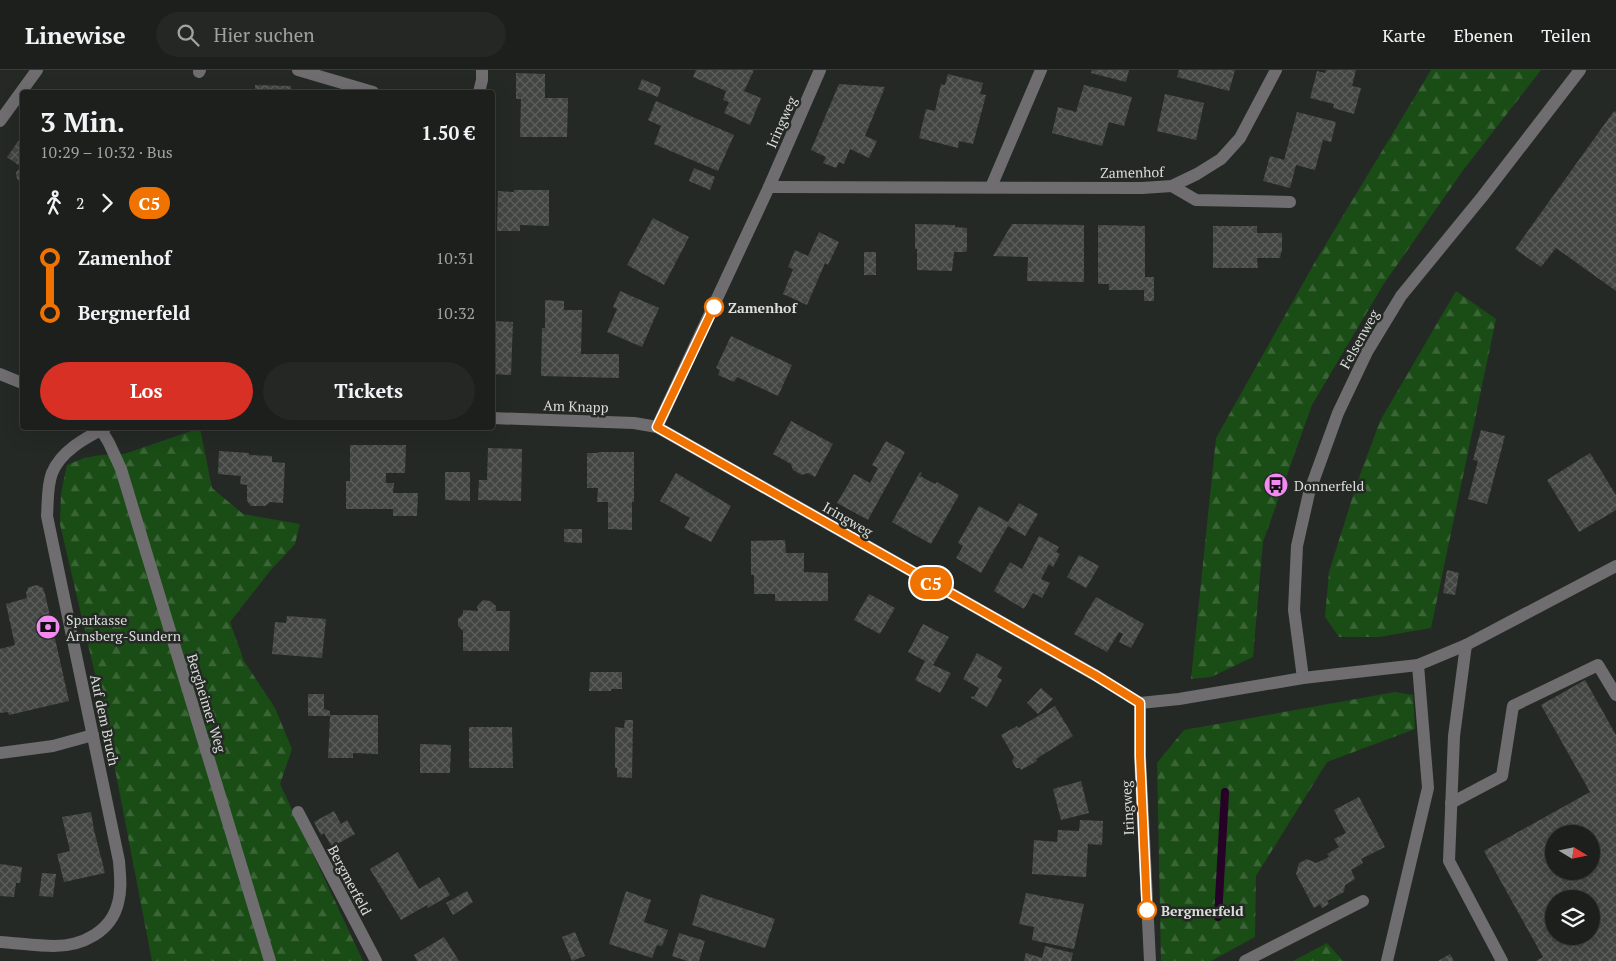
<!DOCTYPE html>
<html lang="de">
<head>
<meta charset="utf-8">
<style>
	body { margin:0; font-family:"PT Serif",serif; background:#252725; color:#f1f3f6; height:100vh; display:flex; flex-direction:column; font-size:19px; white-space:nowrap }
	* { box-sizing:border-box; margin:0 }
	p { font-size:16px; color:#a0a2a3 }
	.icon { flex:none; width:28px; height:28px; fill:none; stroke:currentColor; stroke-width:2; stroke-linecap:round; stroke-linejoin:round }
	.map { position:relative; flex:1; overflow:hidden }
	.drawer { position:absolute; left:20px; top:20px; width:475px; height:340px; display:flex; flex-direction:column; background:#1c1f1c; border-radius:5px; box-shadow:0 5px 20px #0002,0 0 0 1px #3a3d3b }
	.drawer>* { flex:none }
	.badge { padding:0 10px; border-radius:16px; font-size:18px; line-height:32px }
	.needle { width:32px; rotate:100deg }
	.tools { position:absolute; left:1545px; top:755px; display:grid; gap:10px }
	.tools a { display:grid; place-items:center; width:55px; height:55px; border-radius:50%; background:#1c1f1c; box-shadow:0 5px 20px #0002,0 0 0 1px #3a3d3b; font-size:25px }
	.map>.badge { position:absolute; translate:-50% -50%; box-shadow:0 0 0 2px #fff }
	.legs { display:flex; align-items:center; gap:8px; height:55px; padding:0 20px; font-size:16px }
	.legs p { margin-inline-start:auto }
	.headline { display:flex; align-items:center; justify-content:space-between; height:85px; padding:0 20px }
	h1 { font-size:28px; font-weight:700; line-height:38px }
	.cta { display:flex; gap:10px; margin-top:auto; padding:10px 20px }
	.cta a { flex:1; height:58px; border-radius:30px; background:#d93025; color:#fff; font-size:20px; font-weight:700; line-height:58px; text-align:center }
	.cta a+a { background:#252725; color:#f1f3f6 }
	ul { padding:0 20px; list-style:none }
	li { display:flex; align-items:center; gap:18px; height:55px; font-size:19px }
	li i { display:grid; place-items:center; width:8px; height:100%; margin:0 6px; background:currentColor }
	li i::after { content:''; width:12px; height:12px; margin:-6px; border:4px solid; border-radius:50%; background:#1c1f1c }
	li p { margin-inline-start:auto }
	li:first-child i { background:linear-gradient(#0000 50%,currentColor 0) }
	li:last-child i { background:linear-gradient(currentColor 50%,#0000 0) }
	header { display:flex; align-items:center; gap:30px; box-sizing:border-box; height:70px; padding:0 25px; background:#1c1f1c; border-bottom:1px solid #3a3d3b }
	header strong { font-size:24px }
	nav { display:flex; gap:28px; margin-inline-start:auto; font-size:18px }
	.search { width:350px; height:45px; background:#252725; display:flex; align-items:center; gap:12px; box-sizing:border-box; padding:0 18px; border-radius:28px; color:#a0a2a3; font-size:19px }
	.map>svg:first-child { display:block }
	.forest { fill:url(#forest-firs) }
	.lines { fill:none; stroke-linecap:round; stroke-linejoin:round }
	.stream { stroke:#250226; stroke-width:8 }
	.building { fill:url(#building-cross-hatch); fill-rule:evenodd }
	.minor { stroke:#6f6d6f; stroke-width:12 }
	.line-1-casing { stroke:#fff; stroke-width:11 }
	.line-1 { stroke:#f07200; stroke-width:8 }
	.stop-1-dot { fill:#fff; stroke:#f07200; stroke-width:2.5 }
	.labels { text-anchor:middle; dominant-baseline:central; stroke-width:5; stroke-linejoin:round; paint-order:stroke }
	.street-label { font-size:14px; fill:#dbddda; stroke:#252925 }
	.stop-label { font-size:14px; font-weight:bold; fill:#dbddda; stroke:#252925; text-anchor:start }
	.poi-label { font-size:14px; fill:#dbddda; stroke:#252925; text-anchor:start }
</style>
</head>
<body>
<header>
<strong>Linewise</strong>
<div class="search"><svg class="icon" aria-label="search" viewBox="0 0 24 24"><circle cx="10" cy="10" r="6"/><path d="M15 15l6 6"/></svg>Hier suchen</div>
<nav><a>Karte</a><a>Ebenen</a><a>Teilen</a></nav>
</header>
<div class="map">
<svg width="1616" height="891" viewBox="0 0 1616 891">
	<defs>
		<pattern id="forest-firs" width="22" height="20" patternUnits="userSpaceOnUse" patternTransform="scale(1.25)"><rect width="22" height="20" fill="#1a4c16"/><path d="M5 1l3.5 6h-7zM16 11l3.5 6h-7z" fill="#3b6537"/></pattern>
		<pattern id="building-cross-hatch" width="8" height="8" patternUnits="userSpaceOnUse" patternTransform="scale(1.25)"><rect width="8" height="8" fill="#424541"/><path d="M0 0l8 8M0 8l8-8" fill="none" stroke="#5d5f5c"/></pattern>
	</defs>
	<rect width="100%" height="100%" fill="#252925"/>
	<g class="forest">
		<path d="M1431,0H1541L1464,99L1383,215L1312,335L1263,472L1253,587L1211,607L1191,609L1216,368L1315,192Z"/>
		<path d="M1456,221L1496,249L1431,558L1379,567H1339L1325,547L1329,502L1357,413L1380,351Z"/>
		<path d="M200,358L212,418L243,444L300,454L295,474L270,501L230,552L244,591L275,638L292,679L280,714L363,891H152L105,647L60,454L61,423L67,395L84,388L101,385L124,384Z"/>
		<path d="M1395,622L1413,625L1415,659L1327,692L1256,806L1255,867L1211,891H1161L1157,693L1184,660Z"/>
		<path d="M1327,873L1343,891H1293Z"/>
	</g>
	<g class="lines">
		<path class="stream" d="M1218,847L1225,722"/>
	</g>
	<g class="building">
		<path d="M696,0H754L744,21L761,28L750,55L724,43L729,32L723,30L726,21L693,7Z"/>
		<path d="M1092,0H1129L1126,12L1091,3Z"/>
		<path d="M1179,0H1235L1229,21L1177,7Z"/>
		<path d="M1326,0H1356L1352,16L1361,18L1354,44L1333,38L1334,34L1310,28L1317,1L1325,3Z"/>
		<path d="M516,3L545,4V28H568L567,67H520L521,29H516Z"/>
		<path d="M948,4L983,13L980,24L986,25L973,74L959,71L958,78L919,68L926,39L935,41L941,14L945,15Z"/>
		<path d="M642,9L661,17L658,27L638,19Z"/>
		<path d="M839,14L885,17L865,66L877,71L869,88L850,79L844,94L839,92L836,98L823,93L826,87L811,80Z"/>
		<path d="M255,15L291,16V22H255Z"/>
		<path d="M1084,15L1132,27L1124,56L1109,52L1102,76L1052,63L1058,37L1076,42Z"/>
		<path d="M1165,24L1204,33L1196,70L1157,61Z"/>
		<path d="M656,31L734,65L718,101L654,74L661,56L648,50Z"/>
		<path d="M1614,41L1616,42V221L1556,178L1541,197L1515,179Z"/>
		<path d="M1297,42L1336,52L1331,72L1323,70L1315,100L1296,95L1290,118L1263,111L1270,86L1284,90Z"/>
		<path d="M22,66V113L17,109L16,102L21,97L7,87Z"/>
		<path d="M694,98L715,107L710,120L689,111Z"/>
		<path d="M514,120H549V156L520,155V161H497L498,121L514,122Z"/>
		<path d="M653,148L689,167L664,215L627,195Z"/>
		<path d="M915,154L955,155V157L967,158V181L965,182H954L952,201L917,200V179H915Z"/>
		<path d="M1012,154L1084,155V212L1027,211L1028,187L993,186Z"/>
		<path d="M1098,155L1145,156V207H1154V231H1144V220H1109V214H1098Z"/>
		<path d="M1213,156H1257V163H1282V179L1280,188H1257L1258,198H1213Z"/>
		<path d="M819,162L839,172L828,195L825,193L807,235L783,224L793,199L788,197L795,180L808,186Z"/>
		<rect x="864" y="182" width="12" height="23"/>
		<path d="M620,221L659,238L642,277L607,262L617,239L613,237Z"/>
		<path d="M545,230L564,231V240H582L581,284H619V308L541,306L542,258H545Z"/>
		<path d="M492,251L513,252L511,305L492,304Z"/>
		<path d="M731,266L792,295L778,326L737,307L734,312L718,305L720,300L716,298Z"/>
		<path d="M791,351L833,374L815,407L808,403L802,405L793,400L791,394L773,384Z"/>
		<path d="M1481,360L1505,366L1487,434L1468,429L1478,391L1473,390Z"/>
		<path d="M886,371L905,382L868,450L837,433L854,404L870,413L878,398L872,395Z"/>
		<path d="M350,375H406L405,403H386V413H394L393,423H418L417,446H393V439H346V411H350Z"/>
		<path d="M488,378L522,379L521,431L478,430L479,410H487Z"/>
		<path d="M219,381L249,383V385L272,386V392L285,393L283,433L270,432L265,436H251L247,431V415L240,414L241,406L218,404Z"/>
		<path d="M598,382H634V432H632V460L608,459V432H597L598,418H587V383H598Z"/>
		<path d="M1590,383L1616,425V440L1579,462L1547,410Z"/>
		<path d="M445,402H470V431L445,430Z"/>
		<path d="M920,402L922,403L920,406L935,414L937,412L959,425L931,474L892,452Z"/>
		<path d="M676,403L731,436L711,472L684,458L690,448L660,431Z"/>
		<path d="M1019,433L1038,444L1025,466L1008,456L981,503L956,488L963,476L958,473L979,436L1008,452Z"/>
		<path d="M564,459H582V473L564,472Z"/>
		<path d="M1039,466L1059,477L1056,482L1060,484L1053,497L1049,494L1041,509L1050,513L1042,528L1033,523L1024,539L994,521L1010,492L1022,499Z"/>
		<path d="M785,470L786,483H804V502L828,503V531H775V524H754V505H751V471Z"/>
		<path d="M1079,485L1099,496L1086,518L1067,507Z"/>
		<path d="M1447,500L1459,503L1455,525L1443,523Z"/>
		<path d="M37,515L43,518L45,524L69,631L9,645L8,642L0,643V579L15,575L6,534L27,528L26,522L29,517Z"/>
		<path d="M869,524L895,538L880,564L854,550Z"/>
		<path d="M1096,527L1144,554L1131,578L1119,572L1123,564L1119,562L1107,582L1074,564Z"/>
		<path d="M483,530L490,531L496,536V541H510L509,581H463V561L458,556V549L463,544V540L478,541L477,536Z"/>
		<path d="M287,546L326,549L322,588L272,584L275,552L286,553Z"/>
		<path d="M923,554L949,567L933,595L951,603L940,623L915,610L925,591L908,582Z"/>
		<path d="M977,583L1002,597L997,607L1002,610L987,637L971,628L972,626L974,627L979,618L963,609Z"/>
		<path d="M590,602H622V619H611V621H589Z"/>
		<path d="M1585,610L1616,665V891H1536L1543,887L1484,781L1590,722L1541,635ZM1554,764H1591V801H1554ZM1554,829H1591V866H1554Z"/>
		<path d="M1041,618L1053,629L1038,644L1027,633Z"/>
		<path d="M308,624H324V639L330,641V645H378V684L353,683V688H328L330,646H308Z"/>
		<path d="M1055,636L1073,666L1036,689L1037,691L1021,700L1020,698H1016L1012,691L1014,687L1001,665L1017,656L1018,658Z"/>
		<path d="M625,650H633L632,708L617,707V698H615V657L624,658Z"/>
		<path d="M469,657H512L513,698H469Z"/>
		<path d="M420,674L451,675L450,703H420Z"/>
		<path d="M1081,711L1089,743L1061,750L1053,719Z"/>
		<path d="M1359,727L1385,777L1361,789L1363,793L1351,800L1355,809L1345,815L1344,822L1327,831L1329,834L1322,838L1320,834L1314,838L1296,804L1299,793L1307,789L1316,793L1329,787L1327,784L1339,777L1334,769L1346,763L1334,740Z"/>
		<path d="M334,741L341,754L347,750L355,764L332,777L324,763L321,765L314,752Z"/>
		<path d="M91,742L94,760L105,803L64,812L57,784L70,781L62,747Z"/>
		<path d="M1080,750L1103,751L1102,775L1088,774L1086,807L1032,804L1034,770L1057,772L1058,760L1079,761Z"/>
		<path d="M398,782L419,819L439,807L450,825L428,838L427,835L401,850L370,799Z"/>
		<path d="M0,794L22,797L20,813H16L14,827L0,826Z"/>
		<path d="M42,803L56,804L53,827L39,826Z"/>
		<path d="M467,821L473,832L453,845L446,833Z"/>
		<path d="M626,821L651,830L644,852L668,860L662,876L657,875L652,888L609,874Z"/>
		<path d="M1026,823L1084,834L1074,879L1032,870L1034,857L1019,854Z"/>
		<path d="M701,824L775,849L765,878L692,855Z"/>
		<path d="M575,862L585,886L572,891L562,867Z"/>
		<path d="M679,863L705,871L699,891H687L672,886Z"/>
		<path d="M444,867L459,891H417L414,885Z"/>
		<path d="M1045,876L1073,883L1071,891H1024L1026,883L1042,888Z"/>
		<path d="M1450,884L1454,891H1438Z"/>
	</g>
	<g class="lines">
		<g class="minor">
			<path d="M298,0L373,22"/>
			<path d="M820,0L769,117L657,357L1095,605L1140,633"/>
			<path d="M199,2L200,0"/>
			<path d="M479,22L482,10V0"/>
			<path d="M0,51L37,0"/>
			<path d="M1172,116L1196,130L1290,132"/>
			<path d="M769,117L1142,118L1172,116L1197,104L1221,89L1240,68L1276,0"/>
			<path d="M991,117L1041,0"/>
			<path d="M0,304L22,313"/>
			<path d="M492,348L634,353L657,357"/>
			<path d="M100,358L109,373L121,399L270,891"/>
			<path d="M1466,575L1454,666L1449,791L1502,891"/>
			<path d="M1303,608L1294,540L1297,476L1309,423L1338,343L1367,282L1401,226L1482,127L1580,0"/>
			<path d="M1140,633L1179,629L1303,608L1418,595L1466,575L1616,496"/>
			<path d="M1140,633V687L1150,891"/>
			<path d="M0,683L53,676L93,665"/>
			<path d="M1451,733L1502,706L1513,636L1598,595L1616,625"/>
			<path d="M298,742L376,891"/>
			<path d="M0,872C18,873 36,876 54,876C82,876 111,862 118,833C122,819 120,805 119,791L47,446C48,432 47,416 52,403C61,381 85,368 105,358"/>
			<path d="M1245,891L1363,831"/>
			<path d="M1387,891L1428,718L1418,595"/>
		</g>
	</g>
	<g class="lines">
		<defs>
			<path id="line-1" d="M714,237L657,357L1095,605L1140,633V686L1147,840"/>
		</defs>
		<use href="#line-1" class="line-1-casing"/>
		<use href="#line-1" class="line-1"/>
	</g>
	<defs>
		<symbol id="bus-disc" viewBox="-11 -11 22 22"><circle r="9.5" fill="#f38af1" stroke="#252925"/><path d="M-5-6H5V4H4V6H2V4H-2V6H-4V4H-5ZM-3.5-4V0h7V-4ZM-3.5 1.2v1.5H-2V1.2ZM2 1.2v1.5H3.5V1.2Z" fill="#111"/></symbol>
		<symbol id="bank-disc" viewBox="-11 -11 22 22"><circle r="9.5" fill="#f38af1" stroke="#252925"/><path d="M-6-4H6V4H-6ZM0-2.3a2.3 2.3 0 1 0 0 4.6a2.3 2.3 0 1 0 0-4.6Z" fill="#111"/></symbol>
	</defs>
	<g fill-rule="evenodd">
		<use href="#bus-disc" x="1262" y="401" width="28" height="28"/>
		<use href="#bank-disc" x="34" y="543" width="28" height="28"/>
	</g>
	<g class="stop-1-dot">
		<circle cx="714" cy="237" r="9"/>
		<circle cx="1147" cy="840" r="9"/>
	</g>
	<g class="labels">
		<g class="street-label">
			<text transform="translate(781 52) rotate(-66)">Iringweg</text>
			<text transform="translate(1132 102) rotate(-1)">Zamenhof</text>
			<text transform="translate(1359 269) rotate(-61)">Felsenweg</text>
			<text transform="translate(576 336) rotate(2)">Am Knapp</text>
			<text transform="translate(848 449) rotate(30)">Iringweg</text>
			<text transform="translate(207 633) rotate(73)">Bergheimer Weg</text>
			<text transform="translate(105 650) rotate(78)">Auf dem Bruch</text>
			<text transform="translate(1127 738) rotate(-93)">Iringweg</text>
			<text transform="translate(350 810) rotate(62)">Bergmerfeld</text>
		</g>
		<g class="stop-label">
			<text x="728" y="237">Zamenhof</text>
			<text x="1161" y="840">Bergmerfeld</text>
		</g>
		<g class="poi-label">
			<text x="1294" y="415">Donnerfeld</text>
			<text x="66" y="549">Sparkasse<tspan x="66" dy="16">Arnsberg-Sundern</tspan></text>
		</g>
	</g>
</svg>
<div class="tools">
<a><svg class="needle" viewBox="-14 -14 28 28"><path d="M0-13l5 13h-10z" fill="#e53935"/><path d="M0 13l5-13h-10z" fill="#a0a2a3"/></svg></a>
<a><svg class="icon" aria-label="layers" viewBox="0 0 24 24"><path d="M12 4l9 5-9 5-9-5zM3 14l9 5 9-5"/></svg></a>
</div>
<b class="badge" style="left:931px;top:513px;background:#f07200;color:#fff">C5</b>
<section class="drawer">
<div class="headline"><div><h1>3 Min.</h1><p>10:29 – 10:32 · Bus</p></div><b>1.50 €</b></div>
<div class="legs"><svg class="icon" aria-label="walk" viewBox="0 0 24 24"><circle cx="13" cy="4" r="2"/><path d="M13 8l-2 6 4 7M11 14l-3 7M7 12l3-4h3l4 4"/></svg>2<svg class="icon" aria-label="forward" viewBox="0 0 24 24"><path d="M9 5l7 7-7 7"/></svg><b class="badge" style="background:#f07200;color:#fff">C5</b></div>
<ul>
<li><i style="color:#f07200"></i><b>Zamenhof</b><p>10:31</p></li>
<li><i style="color:#f07200"></i><b>Bergmerfeld</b><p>10:32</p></li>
</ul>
<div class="cta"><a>Los</a><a>Tickets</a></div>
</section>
</div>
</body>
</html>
